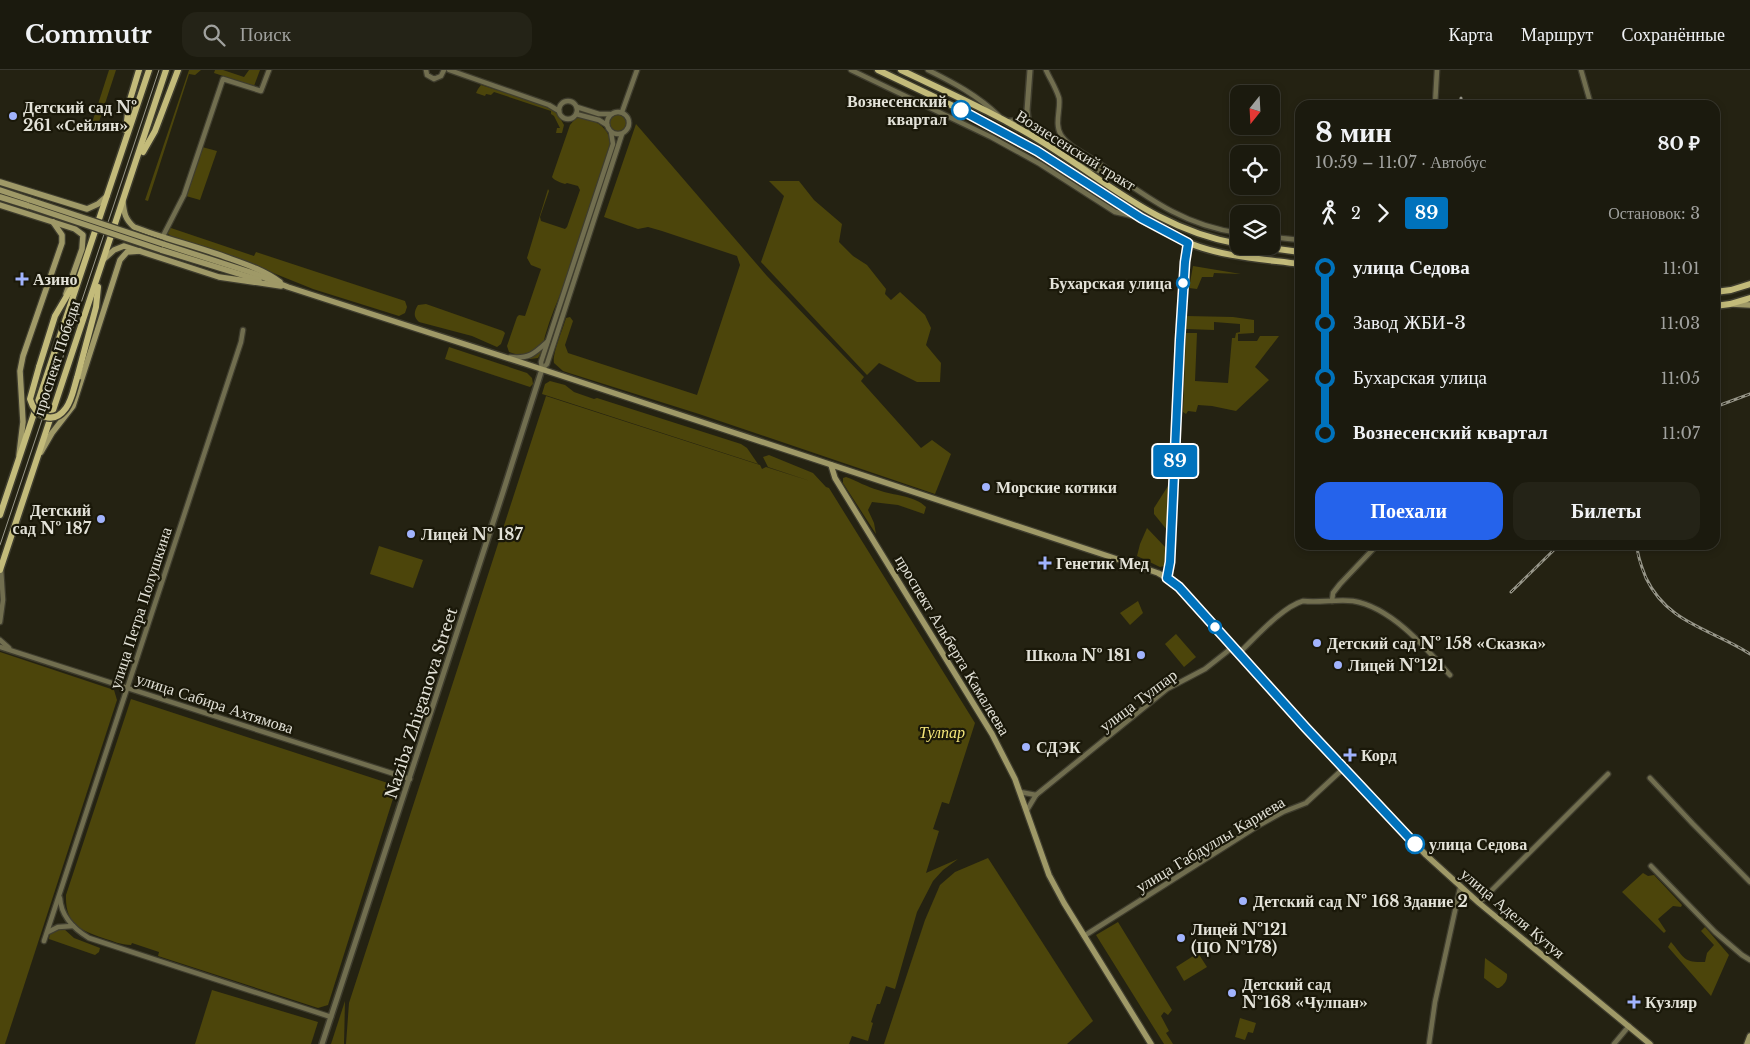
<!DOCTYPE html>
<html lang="ru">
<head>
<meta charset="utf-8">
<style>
	body { margin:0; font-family:"Libre Baskerville",serif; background:#242317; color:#f1f3f6; height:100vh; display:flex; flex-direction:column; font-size:19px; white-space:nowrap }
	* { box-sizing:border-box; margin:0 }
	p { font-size:16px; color:#a0a19e }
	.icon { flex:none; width:28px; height:28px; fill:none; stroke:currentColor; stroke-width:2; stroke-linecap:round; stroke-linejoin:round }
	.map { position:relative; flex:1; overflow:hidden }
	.side { position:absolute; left:1295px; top:30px; width:425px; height:450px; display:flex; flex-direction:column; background:#1b1a0e; border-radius:15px; box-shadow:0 2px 8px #0003,0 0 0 1px #39382e }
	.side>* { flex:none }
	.badge { padding:0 10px; border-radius:4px; font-size:18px; line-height:32px }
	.needle { width:32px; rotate:198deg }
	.tools { position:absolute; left:1230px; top:15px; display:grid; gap:10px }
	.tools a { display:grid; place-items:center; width:50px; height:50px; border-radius:10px; background:#1b1a0e; box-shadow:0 2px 8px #0003,0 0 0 1px #39382e; font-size:25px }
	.map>.badge { position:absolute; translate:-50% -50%; box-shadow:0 0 0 2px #fff }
	.legs { display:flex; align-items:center; gap:8px; height:55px; padding:0 20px; font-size:16px }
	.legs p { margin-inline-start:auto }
	.summary { display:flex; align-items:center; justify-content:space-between; height:85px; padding:0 20px }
	h1 { font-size:28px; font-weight:700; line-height:38px }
	.button { display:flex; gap:10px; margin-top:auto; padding:10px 20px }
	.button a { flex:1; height:58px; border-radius:15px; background:#2563eb; color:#fff; font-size:20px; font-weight:700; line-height:58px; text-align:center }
	.button a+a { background:#242317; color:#f1f3f6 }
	ul { padding:0 20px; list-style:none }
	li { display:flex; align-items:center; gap:18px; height:55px; font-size:19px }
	li i { display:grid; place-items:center; width:8px; height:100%; margin:0 6px; background:currentColor }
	li i::after { content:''; width:12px; height:12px; margin:-6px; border:4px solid; border-radius:50%; background:#1b1a0e }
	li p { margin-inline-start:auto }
	li:first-child i { background:linear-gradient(#0000 50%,currentColor 0) }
	li:last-child i { background:linear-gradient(currentColor 50%,#0000 0) }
	header { display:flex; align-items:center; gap:30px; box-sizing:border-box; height:70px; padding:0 25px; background:#1b1a0e; border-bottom:1px solid #39382e }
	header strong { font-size:24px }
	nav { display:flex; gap:28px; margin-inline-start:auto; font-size:18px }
	.search { width:350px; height:45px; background:#242317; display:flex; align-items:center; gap:12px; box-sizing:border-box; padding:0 18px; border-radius:15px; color:#a0a19e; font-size:19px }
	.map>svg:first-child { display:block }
	.green { fill:#4c450b }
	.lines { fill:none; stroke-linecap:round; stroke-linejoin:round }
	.minor-casing { stroke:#3f3d2e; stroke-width:7 }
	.tertiary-casing { stroke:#3f3d2e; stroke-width:8 }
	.secondary-casing { stroke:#3f3d2e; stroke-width:8 }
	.primary-casing { stroke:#3f3d2e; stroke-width:9 }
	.minor { stroke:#716e4f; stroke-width:4.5 }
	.tertiary { stroke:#716e4f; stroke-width:5 }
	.secondary { stroke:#9f9967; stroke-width:5.5 }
	.primary { stroke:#c3bb7a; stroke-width:6 }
	.tram { stroke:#979689; stroke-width:1 }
	.rail-casing { stroke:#979689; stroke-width:3 }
	.rail { stroke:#1a1809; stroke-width:1; stroke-dasharray:4; stroke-linecap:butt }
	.secondary-bridge-casing { stroke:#3f3d2e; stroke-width:8; stroke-linecap:butt }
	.primary-bridge-casing { stroke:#3f3d2e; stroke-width:9; stroke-linecap:butt }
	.secondary-bridge { stroke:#9f9967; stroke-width:5.5 }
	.primary-bridge { stroke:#c3bb7a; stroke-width:6 }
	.line-1-casing { stroke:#fff; stroke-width:11 }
	.line-1 { stroke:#0072bc; stroke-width:8 }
	.stop-1-dot { fill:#fff; stroke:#0072bc; stroke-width:2.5 }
	.poi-dot { fill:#a1b3fd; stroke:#1a1809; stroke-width:2 }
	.labels { text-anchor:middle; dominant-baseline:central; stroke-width:4.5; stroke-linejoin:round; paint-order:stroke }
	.stop-label { font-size:16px; font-weight:bold; fill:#e3e2d8; stroke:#1a1809; text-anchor:end }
	.poi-label { font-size:16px; font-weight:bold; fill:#e3e2d8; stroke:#1a1809; text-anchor:start }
	.street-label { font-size:16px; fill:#e3e2d8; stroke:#1a1809 }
	.park-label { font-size:16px; font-style:italic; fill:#f3e579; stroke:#1a1809 }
</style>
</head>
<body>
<header>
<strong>Commutr</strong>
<div class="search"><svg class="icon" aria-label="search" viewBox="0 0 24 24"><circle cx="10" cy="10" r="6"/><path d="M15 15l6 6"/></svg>Поиск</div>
<nav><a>Карта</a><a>Маршрут</a><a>Сохранённые</a></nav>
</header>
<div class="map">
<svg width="1750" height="974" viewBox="0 0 1750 974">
	<rect width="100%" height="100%" fill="#242212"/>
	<g class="green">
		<path d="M109,0H116L97,58L91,56Z"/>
		<path d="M189,0H201L195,5L189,4L148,131L145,130Z"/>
		<path d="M215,0H223L244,7L249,0H260L254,16L214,3Z"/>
		<path d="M481,15L554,38L564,55L562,63H556L557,58H560L554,46L551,44V41L494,22L491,25L486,24L485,26L476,23L478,19Z"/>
		<circle cx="618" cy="53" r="10"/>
		<path d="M576,48C591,46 609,57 611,73L565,214C557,231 550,248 545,266C543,274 543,281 538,288L530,289L509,282L507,276L517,247L519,245L525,246L541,199L531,195L527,188L548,119L549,121L540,147L541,151L565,159L567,157L580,120L578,116L567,113L565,114C562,113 553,110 552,107L570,55Z"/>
		<path d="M636,54L767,206L864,307L861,311L921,378L932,370L951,384L935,424L699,344L569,303L563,301L554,293C552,284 563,259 566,248L570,247L573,251L565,275L568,283L697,325L700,316L740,195L737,186L662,161L648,157L638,159L604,147Z"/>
		<path d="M202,77L217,81L200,130L186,126Z"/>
		<path d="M769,111H799L814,130L842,154L839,172L853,186L867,195L886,219L885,224L891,230L900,222L925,245L931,258L926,275L941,293L940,312H917L879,293L867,305L761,192L784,126Z"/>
		<path d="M168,157L254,186L256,182L405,231L407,237L405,243L399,246L313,219L226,184L171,166L167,163Z"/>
		<path d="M1193,196L1241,204L1214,203L1213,207H1202L1197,219L1189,218Z"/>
		<path d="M426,234L503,261L505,263L501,274L497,277L472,266L419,252C413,247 414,241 418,235Z"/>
		<path d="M1187,246L1233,247L1254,250V263L1238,264V271H1257L1260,266H1279L1255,297L1269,310L1236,341L1212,336L1198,335L1196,342L1188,341L1186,344L1183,342L1186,263H1197L1195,311L1228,313L1232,268H1235L1236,263L1240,262V254L1214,252V260L1186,259Z"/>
		<path d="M449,277L527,303L532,308L533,314L530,317L445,289Z"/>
		<path d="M550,311L565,315L574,322L594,329L597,328L741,374L747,378L758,394L542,324L545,314Z"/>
		<path d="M546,326L760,395L762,399L766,397L810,411L768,397L763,387L769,385L813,403L826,417L829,418L975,653L949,734L942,732L933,759L939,761L926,803L958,789L943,800L933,811L917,842L895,919L886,916L880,934H877L871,952L873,953L868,971L852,966L849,974H346L349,933Z"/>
		<path d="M846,407C857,411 867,417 878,420C894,426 914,425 926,437L924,444L898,435L872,432L868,440L874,453L876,464L843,413V408Z"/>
		<path d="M1168,416L1167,460L1154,444V438Z"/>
		<path d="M1147,458L1166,478L1164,496L1160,497L1137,486L1140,474Z"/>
		<path d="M379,476L423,490L413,518L370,504Z"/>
		<path d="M1138,531L1143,543L1130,555L1120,543Z"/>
		<path d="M1176,564L1196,587L1184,597L1165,574Z"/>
		<path d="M0,582L114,620L117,630L5,974H0Z"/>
		<path d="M131,629L397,716L328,935L318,938L158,886L159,882L132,873L131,875C121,875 113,871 103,868C79,860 65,853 66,825Z"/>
		<path d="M988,788L1093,951L1067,974H884L925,850L940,815L955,802Z"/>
		<path d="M1643,803L1648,806L1654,805L1682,835L1681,837L1673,836L1658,849L1666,861L1664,863L1622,822Z"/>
		<path d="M1118,852L1172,940L1168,945L1164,942L1161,946L1169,961L1166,963L1173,974H1164L1096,865Z"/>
		<path d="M1705,857L1729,885L1711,926L1668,877L1671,872C1684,887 1683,893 1705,892L1707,883L1714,875L1701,861Z"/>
		<path d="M59,858L64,859L74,868L100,878L99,882L95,885L49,869L50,863Z"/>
		<path d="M1198,883L1207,897L1184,911L1176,897Z"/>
		<path d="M1485,888L1507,904C1508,910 1504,915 1499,918H1497L1484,908Z"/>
		<path d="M212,920L318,952L311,974H195Z"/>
		<path d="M345,931L344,974H331Z"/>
		<path d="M1240,948L1256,953L1253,963L1248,962L1245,970L1235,967Z"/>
	</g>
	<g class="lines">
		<defs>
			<g id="minor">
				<path d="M426,0L427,5L434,9L441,6L444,0"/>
				<path d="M449,0L549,35L559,41"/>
				<path d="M851,0L991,67L1040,94L1115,142L1133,146"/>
				<path d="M928,0C954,13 977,25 999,46"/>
				<path d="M1046,0C1050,9 1056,18 1059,28C1061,39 1054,54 1061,65C1068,76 1083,83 1094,90C1142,123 1179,155 1239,163"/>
				<path d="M1581,0L1591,35"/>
				<circle cx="568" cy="40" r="9"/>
				<path d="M1435,35L1437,0"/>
				<path d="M577,37L599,44H610"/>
				<circle cx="618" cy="53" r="11"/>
				<path d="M622,42L637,0"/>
				<path d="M576,44L599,50L607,55"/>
				<path d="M1079,94L1112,105"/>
				<path d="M163,166L184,125L223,9L261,21L269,0"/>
				<path d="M1271,167L1300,170"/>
				<path d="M510,287C529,289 534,284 547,272"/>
				<path d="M542,299L547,294L622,64"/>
				<path d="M542,299L541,292L543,286L613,74L611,62"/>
				<path d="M1332,531L1333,523L1340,514L1377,475"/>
				<path d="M0,552L3,530L1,499"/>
				<path d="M0,570L9,578"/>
				<path d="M0,577L410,709"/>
				<path d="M1239,583C1255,568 1282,537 1303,531C1319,533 1337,529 1353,531C1391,537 1426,578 1450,605"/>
				<path d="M1650,708L1693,754L1750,812"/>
				<path d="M1020,722L1036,725"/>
				<path d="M1027,740L1036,725L1167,619L1205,599L1233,577"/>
				<path d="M1651,796L1715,862L1742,885L1750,890"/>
				<path d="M60,828C61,847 74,859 89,868L331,947"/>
				<path d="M1479,833L1608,704"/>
				<path d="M48,862L58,857L73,856"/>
				<path d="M1084,866L1256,757L1283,742L1306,733L1344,698"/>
				<path d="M44,871L241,272L243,260"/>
				<path d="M1429,974L1435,932L1460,818"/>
				<path d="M1614,974L1629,956"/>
			</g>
			<g id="tertiary">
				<path d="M1007,52C1016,50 1023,51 1027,42"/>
				<path d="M1030,65L1027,41L1030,0"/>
				<path d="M1167,508L1170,493L1179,270L1185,192L1188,173"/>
				<path d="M322,974L503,422L542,299"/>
			</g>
			<g id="secondary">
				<path d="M0,112L87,139L98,134L107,126"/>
				<path d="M0,120L30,130"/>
				<path d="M0,127L29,136"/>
				<path d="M123,132C124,143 125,149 134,157C165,169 199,177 231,189C248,195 265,201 280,212"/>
				<path d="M0,135L75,159L83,165L82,179L66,224"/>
				<path d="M163,174L250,202L288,217L526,294L1132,494L1158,503L1167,508L1179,517L1306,658L1426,785L1479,833L1650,974"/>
				<path d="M161,180L259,210"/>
				<path d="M104,189L114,180L124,176L219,207L281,216"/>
				<path d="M1732,234L1750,235"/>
				<path d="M41,382L52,363L73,336L120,190L127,182L140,181"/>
				<path d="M19,385L23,352L20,301L23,286L62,173V165L53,152"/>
				<path d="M831,395L835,408L992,664L1015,709L1049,805L1064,833L1151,974"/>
				<path d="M1747,974L1750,966"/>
			</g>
			<g id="primary">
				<path d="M878,0C932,26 988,51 1040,83C1088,113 1135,151 1189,173C1223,187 1263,189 1300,194"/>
				<path d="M901,0C949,23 999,45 1044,73C1110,114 1159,160 1239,174"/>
				<path d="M126,60L129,33L139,0"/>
				<path d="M143,82L155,61L178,0"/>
				<path d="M1255,176L1300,182"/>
				<path d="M1715,222L1731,220L1750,214"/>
				<path d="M1715,236L1730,234L1750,228"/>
				<path d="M39,297L55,246L75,212"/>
				<path d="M77,308L96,237L98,217"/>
				<path d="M0,445L149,0"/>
				<path d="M0,500L166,0"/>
			</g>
		</defs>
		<use href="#minor" class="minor-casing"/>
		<use href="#tertiary" class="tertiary-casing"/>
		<use href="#secondary" class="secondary-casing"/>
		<use href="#primary" class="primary-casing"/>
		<use href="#minor" class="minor"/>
		<use href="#tertiary" class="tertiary"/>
		<use href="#secondary" class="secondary"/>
		<use href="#primary" class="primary"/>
		<path class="tram" d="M0,475L159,0"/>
		<defs>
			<g id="rail">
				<path d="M1461,35V28"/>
				<path d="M1715,337L1750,324"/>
				<path d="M1637,475C1637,486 1642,498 1646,508C1668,554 1712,559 1750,584"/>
				<path d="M1511,522L1559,475"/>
			</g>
		</defs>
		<use href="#rail" class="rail-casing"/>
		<use href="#rail" class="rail"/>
		<defs>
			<g id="secondary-bridge">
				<path d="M30,130L163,174"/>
				<path d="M29,136L161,180"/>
			</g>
			<path id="primary-bridge" d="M39,297L30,329C35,346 53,356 66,338C72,330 74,317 77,308"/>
		</defs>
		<use href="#secondary-bridge" class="secondary-bridge-casing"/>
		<use href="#primary-bridge" class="primary-bridge-casing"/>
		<use href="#secondary-bridge" class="secondary-bridge"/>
		<use href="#primary-bridge" class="primary-bridge"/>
	</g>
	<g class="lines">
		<defs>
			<path id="line-1" d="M961,40L1037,81L1141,148L1188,173L1185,192L1180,270L1170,492L1167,508L1179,517L1306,658L1415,774"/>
		</defs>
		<use href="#line-1" class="line-1-casing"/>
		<use href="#line-1" class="line-1"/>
	</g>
	<g class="stop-1-dot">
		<circle cx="961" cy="40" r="9"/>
		<circle cx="1183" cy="213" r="6"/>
		<circle cx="1215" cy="557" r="6"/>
		<circle cx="1415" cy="774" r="9"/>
	</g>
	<g class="poi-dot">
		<circle cx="13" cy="46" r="5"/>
		<path d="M19.5 201.5h5v5h5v5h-5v5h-5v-5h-5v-5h5z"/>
		<circle cx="986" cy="417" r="5"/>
		<circle cx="101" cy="449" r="5"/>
		<circle cx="411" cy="464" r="5"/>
		<path d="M1042.5 485.5h5v5h5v5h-5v5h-5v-5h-5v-5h5z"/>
		<circle cx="1317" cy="573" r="5"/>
		<circle cx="1141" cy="585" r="5"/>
		<circle cx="1338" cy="595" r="5"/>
		<circle cx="1026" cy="677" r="5"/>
		<path d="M1347.5 677.5h5v5h5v5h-5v5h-5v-5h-5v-5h5z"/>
		<circle cx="1243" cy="831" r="5"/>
		<circle cx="1181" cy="868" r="5"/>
		<circle cx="1232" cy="923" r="5"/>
		<path d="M1631.5 924.5h5v5h5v5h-5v5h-5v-5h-5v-5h5z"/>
	</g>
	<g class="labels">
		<g class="stop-label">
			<text x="947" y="31">Вознесенский<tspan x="947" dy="18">квартал</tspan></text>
			<text x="1172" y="213">Бухарская улица</text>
			<text x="1429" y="774" text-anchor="start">улица Седова</text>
		</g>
		<g class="poi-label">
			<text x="23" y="37">Детский сад №<tspan x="23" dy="18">261 «Сейлян»</tspan></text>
			<text x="33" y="209">Азино</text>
			<text x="996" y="417">Морские котики</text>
			<text x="91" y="440" text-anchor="end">Детский<tspan x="91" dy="18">сад № 187</tspan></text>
			<text x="421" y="464">Лицей № 187</text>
			<text x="1056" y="493">Генетик Мед</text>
			<text x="1327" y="573">Детский сад № 158 «Сказка»</text>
			<text x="1131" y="585" text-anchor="end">Школа № 181</text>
			<text x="1348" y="595">Лицей №121</text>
			<text x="1036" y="677">СДЭК</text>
			<text x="1361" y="685">Корд</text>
			<text x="1253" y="831">Детский сад № 168 Здание 2</text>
			<text x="1191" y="859">Лицей №121<tspan x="1191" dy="18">(ЦО №178)</tspan></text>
			<text x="1242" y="914">Детский сад<tspan x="1242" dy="18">№168 «Чулпан»</tspan></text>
			<text x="1645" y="932">Кузляр</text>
		</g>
		<g class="street-label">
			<text transform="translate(1076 80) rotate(32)">Вознесенский тракт</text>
			<text transform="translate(56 288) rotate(-72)">проспект Победы</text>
			<text transform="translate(140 538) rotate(-72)">улица Петра Полушкина</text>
			<text transform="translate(953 575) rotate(59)">проспект Альберта Камалеева</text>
			<text transform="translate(1138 630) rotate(-37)">улица Тулпар</text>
			<text transform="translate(215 633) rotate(18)">улица Сабира Ахтямова</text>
			<text transform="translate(421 633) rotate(-72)">Naziba Zhiganova Street</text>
			<text transform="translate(1210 774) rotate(-31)">улица Габдуллы Кариева</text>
			<text transform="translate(1513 843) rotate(40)">улица Аделя Кутуя</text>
		</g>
		<g class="park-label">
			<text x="942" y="662">Тулпар</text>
		</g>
	</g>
</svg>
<div class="tools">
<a><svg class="needle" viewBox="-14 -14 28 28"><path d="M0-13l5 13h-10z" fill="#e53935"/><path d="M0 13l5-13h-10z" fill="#a0a19e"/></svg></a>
<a><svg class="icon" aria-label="locate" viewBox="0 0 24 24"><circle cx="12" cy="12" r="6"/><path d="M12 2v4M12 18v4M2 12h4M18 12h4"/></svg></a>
<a><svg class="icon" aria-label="layers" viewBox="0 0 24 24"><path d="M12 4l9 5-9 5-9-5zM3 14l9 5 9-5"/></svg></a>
</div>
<b class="badge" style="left:1175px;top:391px;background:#0072bc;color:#fff">89</b>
<section class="side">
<div class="summary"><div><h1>8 мин</h1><p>10:59 – 11:07 · Автобус</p></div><b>80 ₽</b></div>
<div class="legs"><svg class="icon" aria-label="walk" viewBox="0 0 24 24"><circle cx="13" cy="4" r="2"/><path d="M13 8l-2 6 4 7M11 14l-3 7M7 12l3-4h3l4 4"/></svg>2<svg class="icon" aria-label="forward" viewBox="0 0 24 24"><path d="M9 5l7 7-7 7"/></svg><b class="badge" style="background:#0072bc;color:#fff">89</b><p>Остановок: 3</p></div>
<ul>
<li><i style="color:#0072bc"></i><b>улица Седова</b><p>11:01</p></li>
<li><i style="color:#0072bc"></i><span>Завод ЖБИ-3</span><p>11:03</p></li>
<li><i style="color:#0072bc"></i><span>Бухарская улица</span><p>11:05</p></li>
<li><i style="color:#0072bc"></i><b>Вознесенский квартал</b><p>11:07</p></li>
</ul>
<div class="button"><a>Поехали</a><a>Билеты</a></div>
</section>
</div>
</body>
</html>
